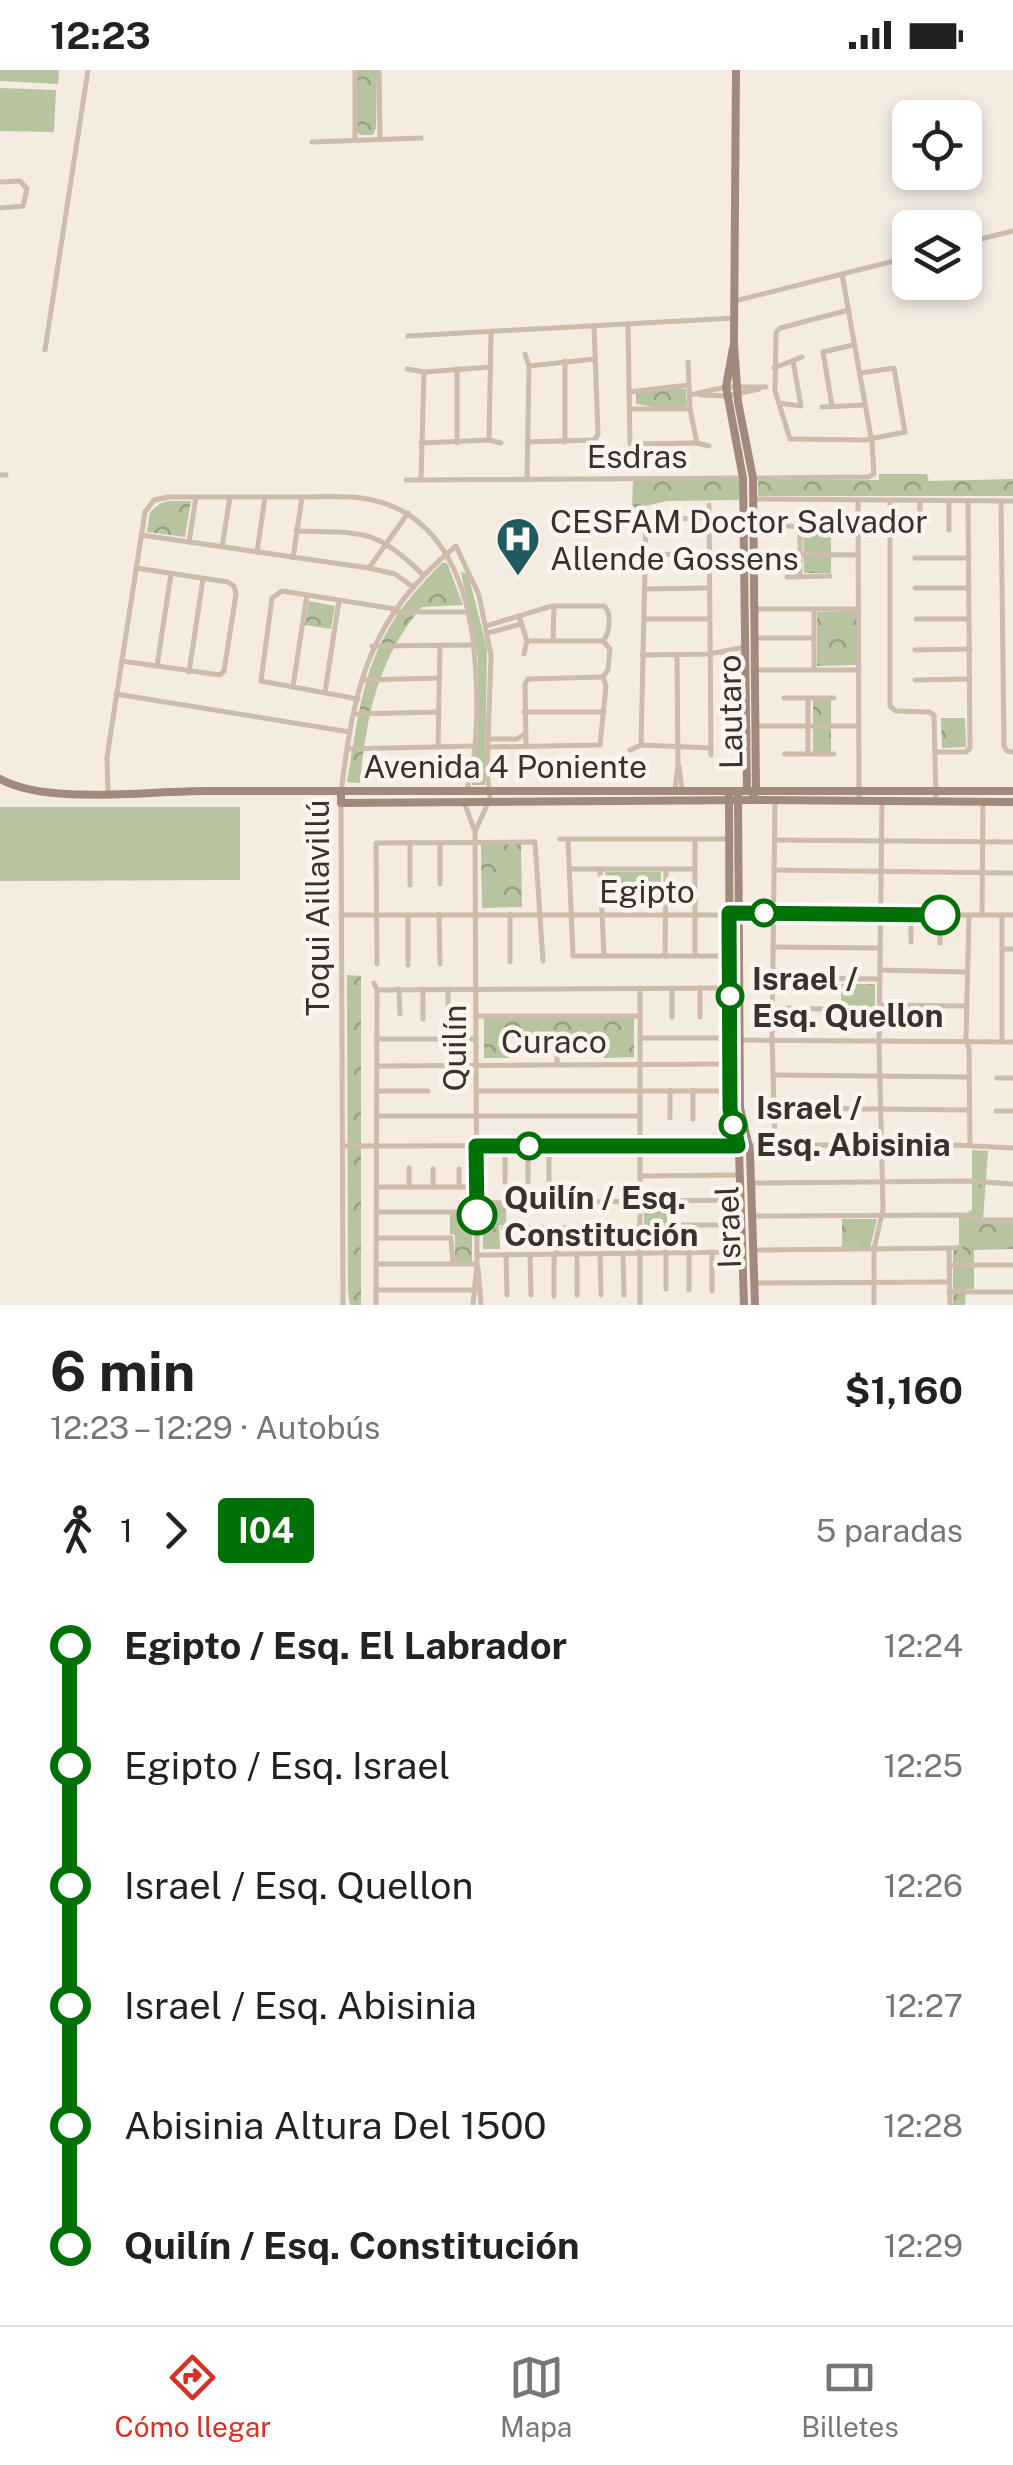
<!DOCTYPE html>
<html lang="es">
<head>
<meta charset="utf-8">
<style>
	body { margin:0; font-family:"Public Sans",sans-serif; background:#f6f6f6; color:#222; height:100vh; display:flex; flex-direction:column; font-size:38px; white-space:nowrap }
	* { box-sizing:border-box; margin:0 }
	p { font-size:32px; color:#767676 }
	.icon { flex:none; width:55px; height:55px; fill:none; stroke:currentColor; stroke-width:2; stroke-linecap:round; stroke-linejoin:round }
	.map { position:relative; height:1235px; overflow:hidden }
	.drawer { display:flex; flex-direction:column; background:#fff; flex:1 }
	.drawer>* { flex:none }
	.badge { padding:0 20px; border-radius:8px; font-size:35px; line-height:65px }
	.buttons { position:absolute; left:892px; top:30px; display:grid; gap:20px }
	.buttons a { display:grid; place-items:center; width:90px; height:90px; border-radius:15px; background:#fff; box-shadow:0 5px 15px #0003; font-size:50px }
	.map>.badge { position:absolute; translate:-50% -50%; box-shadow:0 0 0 5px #fff }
	.legs { display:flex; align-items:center; gap:15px; height:110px; padding:0 50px; font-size:32px }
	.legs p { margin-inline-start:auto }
	.overview { display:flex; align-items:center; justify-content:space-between; height:170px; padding:0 50px }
	h1 { font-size:55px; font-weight:700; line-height:75px }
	ul { padding:0 50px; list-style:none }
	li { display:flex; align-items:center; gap:35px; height:120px; font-size:38px }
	li i { display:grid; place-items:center; width:15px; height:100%; margin:0 12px; background:currentColor }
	li i::after { content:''; width:25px; height:25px; margin:-12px; border:8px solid; border-radius:50%; background:#fff }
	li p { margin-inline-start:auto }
	li:first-child i { background:linear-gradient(#0000 50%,currentColor 0) }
	li:last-child i { background:linear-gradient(currentColor 50%,#0000 0) }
	.status { display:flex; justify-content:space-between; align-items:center; height:70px; padding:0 50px; background:#fff; direction:ltr }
	.status svg { height:28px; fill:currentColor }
	.dock { display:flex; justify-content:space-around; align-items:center; height:140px; border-top:2px solid #e0e0e0; background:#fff; font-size:28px; color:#767676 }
	.dock a { display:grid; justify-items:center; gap:5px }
	.dock .current { color:#d93025 }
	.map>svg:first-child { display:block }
	.green { fill:#b8c4a0 }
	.park { fill:url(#park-crowns) }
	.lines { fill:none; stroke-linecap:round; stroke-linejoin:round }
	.street { stroke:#cdbbac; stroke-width:5 }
	.secondary { stroke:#a18a7d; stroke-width:8 }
	.line-1-casing { stroke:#fff; stroke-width:22 }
	.line-1 { stroke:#007106; stroke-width:15 }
	.stop-1-dot { fill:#fff; stroke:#007106; stroke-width:5 }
	.labels { text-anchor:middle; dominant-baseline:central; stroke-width:9; stroke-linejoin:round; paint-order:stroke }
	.street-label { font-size:32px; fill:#3b302b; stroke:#fbf5ee }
	.poi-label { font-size:32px; fill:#3b302b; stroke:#fbf5ee; text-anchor:start }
	.stop-label { font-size:32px; font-weight:bold; fill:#3b302b; stroke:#fbf5ee; text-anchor:start }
</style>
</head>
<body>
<div class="status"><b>12:23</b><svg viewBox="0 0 49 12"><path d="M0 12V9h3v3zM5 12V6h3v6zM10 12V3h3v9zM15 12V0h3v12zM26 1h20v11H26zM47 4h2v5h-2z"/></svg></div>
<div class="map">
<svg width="1013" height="1235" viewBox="0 0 1013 1235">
	<defs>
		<pattern id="park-crowns" width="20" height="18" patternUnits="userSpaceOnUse" patternTransform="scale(2.5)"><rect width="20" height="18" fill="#b8c4a0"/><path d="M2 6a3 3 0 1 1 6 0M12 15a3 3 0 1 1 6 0" fill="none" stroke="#97a083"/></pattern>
	</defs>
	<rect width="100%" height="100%" fill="#f4ebe1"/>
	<g class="green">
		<path d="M0,0H59L58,14L0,11Z"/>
		<path d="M0,18L56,20L54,62L0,61Z"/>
		<path d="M461,502L468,504L487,578L485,715H472L478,588Z"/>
		<path d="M0,737H240V810L0,811Z"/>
	</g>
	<g class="park">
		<path d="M357,0H377L376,58L373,65H360L357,62Z"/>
		<path d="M674,317L686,319L687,336L668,339L636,334V323Z"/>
		<path d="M879,404H927L929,411L1013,409V426H758V410H879Z"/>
		<path d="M739,409V430L667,431L632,439L633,411Z"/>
		<path d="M169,431H191L185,467L147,462L150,442L161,433Z"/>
		<path d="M831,460V503H804L803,461Z"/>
		<path d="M442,493H447L463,535L422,537C378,587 366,648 360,713L347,712C364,613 366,568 442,493Z"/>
		<path d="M309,531L335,536L331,559L305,555Z"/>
		<path d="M856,541V595L817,596V542Z"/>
		<path d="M831,629V682H813V630Z"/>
		<path d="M941,648H965L966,677L942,678Z"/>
		<path d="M521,773L522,837L482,838L481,774Z"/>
		<rect x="605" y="802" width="56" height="35"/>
		<path d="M347,905L361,906V1235H350L348,1221Z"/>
		<rect x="841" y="914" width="34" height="23"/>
		<path d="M484,948H634V987L604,988L603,963L510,964V988H484Z"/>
		<path d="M972,1080L988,1081L983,1150H1013V1179L974,1180V1219H966L965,1235H953V1176L959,1175V1146L972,1140Z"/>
		<path d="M483,1135H506V1155H499L500,1179H483Z"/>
		<path d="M644,1135H667V1177L644,1176Z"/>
		<path d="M450,1144H472V1192H455V1165L450,1164Z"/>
		<path d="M842,1149H877L870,1178L842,1177Z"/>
	</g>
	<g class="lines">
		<g class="street">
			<path d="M355,0V69"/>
			<path d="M379,0L380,67"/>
			<path d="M312,72L421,68"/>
			<path d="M0,112L20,111L27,119L23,136L0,138"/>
			<path d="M965,173L1013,161"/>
			<path d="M735,231L910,187"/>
			<path d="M849,240L780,258L776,262L775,321L790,369L865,370L905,362L894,298L860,303"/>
			<path d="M628,254L630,374L697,373L709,376"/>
			<path d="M594,256L598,364L595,369"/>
			<path d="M408,266L734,248"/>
			<path d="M45,280L88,0"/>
			<path d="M525,284L529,296L527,409"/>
			<path d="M565,291V372"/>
			<path d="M688,292L690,339L697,373"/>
			<path d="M529,296L595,289"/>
			<path d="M774,298L802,287"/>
			<path d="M407,299L424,302L491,297"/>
			<path d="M629,322L688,315"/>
			<path d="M690,325L726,317H766"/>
			<path d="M701,325L727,326L759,319"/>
			<path d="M779,333L801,336L793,291"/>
			<path d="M832,336L823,282L853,275"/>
			<path d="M822,337L865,335"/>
			<path d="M630,339H690"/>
			<path d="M595,369L599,381"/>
			<path d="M489,370L491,261"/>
			<path d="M527,372L594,370"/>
			<path d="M421,373L489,370L501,373"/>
			<path d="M457,373V299"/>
			<path d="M0,405H6"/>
			<path d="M754,408L868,407L874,404L872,373L842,204"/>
			<path d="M406,410L743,408"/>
			<path d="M421,410L424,302"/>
			<path d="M754,429L1013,431"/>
			<path d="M858,430L859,731"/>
			<path d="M890,430V636L896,641L929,642L934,645L936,732"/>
			<path d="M920,430V464"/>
			<path d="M949,431V460"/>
			<path d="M1001,431L1004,676L1007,681L1013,682"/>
			<path d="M709,435L711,685"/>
			<path d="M787,456L832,458"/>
			<path d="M800,458V507"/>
			<path d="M296,461C361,463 375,457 423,505"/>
			<path d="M141,465L369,498L395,504L413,517"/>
			<path d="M189,472L196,427"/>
			<path d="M222,477L230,427"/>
			<path d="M257,482L265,427"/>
			<path d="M754,484L858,485"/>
			<path d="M647,485L744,483"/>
			<path d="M293,488L302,427"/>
			<path d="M915,488H969"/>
			<path d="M369,498L408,443"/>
			<path d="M787,507L830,506"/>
			<path d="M915,518H969"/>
			<path d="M645,519L709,518"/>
			<path d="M754,539H858"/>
			<path d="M814,539V600"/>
			<path d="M393,542H468"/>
			<path d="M519,546L527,571L524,584"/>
			<path d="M644,549H709"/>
			<path d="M916,549H969"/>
			<path d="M486,556L552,536H604C612,543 610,563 603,571L610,579L608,600L603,607"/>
			<path d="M488,563L521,554"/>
			<path d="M755,568H813"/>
			<path d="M527,571H603"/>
			<path d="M553,571L554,536"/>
			<path d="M372,576L473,575"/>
			<path d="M915,580L970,579"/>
			<path d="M723,583L745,586"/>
			<path d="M642,585L709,584L745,577"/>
			<path d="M122,591L220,605L224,601L236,524L234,516L228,512L136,498"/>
			<path d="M157,596L171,504"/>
			<path d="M755,600H859"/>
			<path d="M189,602L203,509"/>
			<path d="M362,610L439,608"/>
			<path d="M915,610L970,609"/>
			<path d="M293,616L307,525"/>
			<path d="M325,622L339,531"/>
			<path d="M116,624L350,662"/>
			<path d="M784,628H834"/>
			<path d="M358,629L261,611L272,528L282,521L395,539"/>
			<path d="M524,642H604"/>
			<path d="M355,644L439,642"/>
			<path d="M756,656H858"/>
			<path d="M488,669H517L523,665"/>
			<path d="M526,675L525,614L528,609L603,607"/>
			<path d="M641,675L646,454L669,449L709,448"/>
			<path d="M438,677L440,575"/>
			<path d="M488,677L600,675L606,616L603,607"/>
			<path d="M348,679L473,676"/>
			<path d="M630,680L641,675L711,678"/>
			<path d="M935,682H966L970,678L968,431"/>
			<path d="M785,684H834"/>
			<path d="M808,684V628"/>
			<path d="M679,697L682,720"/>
			<path d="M675,720L678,694L677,585"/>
			<path d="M108,722L107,687L145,442L154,430L169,427C212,427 255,427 299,427C321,427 345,425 367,429C437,441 465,506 473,570C478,613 480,681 466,722"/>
			<path d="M341,723C354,614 369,548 456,476L479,525L491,585L487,702L490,728L475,762L477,1194L473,1235"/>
			<path d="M775,730L772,966L775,1076"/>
			<path d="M464,732L474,759"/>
			<path d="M341,733L343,1235"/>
			<path d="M560,769H729"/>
			<path d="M568,769L573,886H729"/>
			<path d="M774,770L1013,772"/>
			<path d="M410,772V815"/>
			<path d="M440,772V814"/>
			<path d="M570,799H695"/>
			<path d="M600,799L604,886"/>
			<path d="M774,800L1013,803"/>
			<path d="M439,844L440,894"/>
			<path d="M510,844V892"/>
			<path d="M982,844L983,732"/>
			<path d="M341,845H1013"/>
			<path d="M408,845V895"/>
			<path d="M969,845L966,969L969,979L970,1075"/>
			<path d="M1002,845V972"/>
			<path d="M911,872V845"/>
			<path d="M940,873V845"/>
			<path d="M773,877L880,878"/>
			<path d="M1002,879H1013"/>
			<path d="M665,886L666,799"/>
			<path d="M695,886V769"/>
			<path d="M377,894L376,773L535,772L543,891"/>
			<path d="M880,900L966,902"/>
			<path d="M773,908L880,909"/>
			<path d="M374,913L377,920L376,1235"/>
			<path d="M640,918V1235"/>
			<path d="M672,918V947"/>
			<path d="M700,918V947"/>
			<path d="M399,919L400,944"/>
			<path d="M423,919V949"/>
			<path d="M377,920L729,918"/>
			<path d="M880,935L966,936"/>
			<path d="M772,938L879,940"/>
			<path d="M478,946H640"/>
			<path d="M448,949V919"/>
			<path d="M514,966H601"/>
			<path d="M557,967V994"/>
			<path d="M640,968H730"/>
			<path d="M378,969H476"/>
			<path d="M741,970L1013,972"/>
			<path d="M378,996L729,994"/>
			<path d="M774,1005L969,1007"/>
			<path d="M997,1008H1013"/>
			<path d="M378,1021H428"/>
			<path d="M476,1021H728"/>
			<path d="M775,1038L970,1040"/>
			<path d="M996,1041H1013"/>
			<path d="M378,1046H640"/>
			<path d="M670,1048V1020"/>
			<path d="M693,1049V1020"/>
			<path d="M342,1076L955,1075L1013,1078"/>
			<path d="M505,1076V1112"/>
			<path d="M528,1076V1112"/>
			<path d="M549,1076V1111"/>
			<path d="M409,1098V1117"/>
			<path d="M459,1099V1117"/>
			<path d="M640,1106L740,1105"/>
			<path d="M752,1113L970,1111L1013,1114"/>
			<path d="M378,1117H477"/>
			<path d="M433,1117V1099"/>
			<path d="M477,1133L740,1130"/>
			<path d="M378,1142H477"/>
			<path d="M753,1146L965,1145L979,1150H1013"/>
			<path d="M669,1155H741"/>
			<path d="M503,1158H640"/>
			<path d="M377,1168H451L453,1194"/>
			<path d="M949,1178L950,1235"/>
			<path d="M754,1180L960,1178"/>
			<path d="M689,1181V1220"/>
			<path d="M712,1182V1221"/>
			<path d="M557,1184V1158"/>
			<path d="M577,1184V1225"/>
			<path d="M600,1184L601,1225"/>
			<path d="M623,1184L624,1225"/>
			<path d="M477,1185L742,1182"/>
			<path d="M506,1185L507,1225"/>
			<path d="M530,1185L531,1225"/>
			<path d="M554,1185V1226"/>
			<path d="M377,1194H477"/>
			<path d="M949,1195H1013"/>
			<path d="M478,1197L481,1235"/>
			<path d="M755,1213L949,1212"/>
			<path d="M666,1219V1181"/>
			<path d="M376,1220H473"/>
			<path d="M949,1222H1013"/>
			<path d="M874,1235V1179L883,1139L879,972L882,731"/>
		</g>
		<g class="secondary">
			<path d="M736,0L734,274L738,332L753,408L756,720L752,730"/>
			<path d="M733,278L726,317L743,408L747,721"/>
			<path d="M0,709C49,736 152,720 210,721C477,723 745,721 1013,721"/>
			<path d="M341,723V733L752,730L1013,732"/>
			<path d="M729,726L730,1039L739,1082L744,1235"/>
			<path d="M738,726L740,1038L750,1082L755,1235"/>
		</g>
	</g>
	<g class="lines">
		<defs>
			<path id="line-1" d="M477,1145L476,1076H738L730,1039L729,843L940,845"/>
		</defs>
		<use href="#line-1" class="line-1-casing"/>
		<use href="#line-1" class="line-1"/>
	</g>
	<defs>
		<symbol id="hospital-pin" viewBox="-11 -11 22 30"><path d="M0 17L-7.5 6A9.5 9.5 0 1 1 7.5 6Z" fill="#1f5a5e" stroke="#fbf5ee"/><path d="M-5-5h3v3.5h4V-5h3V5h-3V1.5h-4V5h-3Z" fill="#fff"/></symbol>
	</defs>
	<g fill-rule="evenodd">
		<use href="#hospital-pin" x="493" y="444" width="50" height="68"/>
	</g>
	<g class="stop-1-dot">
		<circle cx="764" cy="843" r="12"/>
		<circle cx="940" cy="845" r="18"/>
		<circle cx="730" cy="926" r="12"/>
		<circle cx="733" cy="1055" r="12"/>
		<circle cx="529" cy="1076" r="12"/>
		<circle cx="477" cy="1145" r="18"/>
	</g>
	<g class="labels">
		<g class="street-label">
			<text x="637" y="386">Esdras</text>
			<text transform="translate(730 642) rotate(-91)">Lautaro</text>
			<text x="505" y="696">Avenida 4 Poniente</text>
			<text x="647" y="821">Egipto</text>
			<text transform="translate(317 838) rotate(-90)">Toqui Aillavillú</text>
			<text x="554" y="971">Curaco</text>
			<text transform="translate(454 978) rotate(-90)">Quilín</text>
			<text transform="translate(728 1157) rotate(-92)">Israel</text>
		</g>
		<g class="poi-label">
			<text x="550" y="451">CESFAM Doctor Salvador<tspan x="550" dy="37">Allende Gossens</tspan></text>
		</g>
		<g class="stop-label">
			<text x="752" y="908">Israel /<tspan x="752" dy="37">Esq. Quellon</tspan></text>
			<text x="756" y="1037">Israel /<tspan x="756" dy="37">Esq. Abisinia</tspan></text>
			<text x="504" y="1127">Quilín / Esq.<tspan x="504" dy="37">Constitución</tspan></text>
		</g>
	</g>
</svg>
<div class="buttons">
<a><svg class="icon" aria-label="locate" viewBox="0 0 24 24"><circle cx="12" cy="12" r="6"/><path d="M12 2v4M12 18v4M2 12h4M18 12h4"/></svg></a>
<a><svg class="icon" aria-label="layers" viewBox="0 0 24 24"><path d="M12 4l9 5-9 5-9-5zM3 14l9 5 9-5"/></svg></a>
</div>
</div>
<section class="drawer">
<div class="overview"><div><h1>6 min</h1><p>12:23 – 12:29 · Autobús</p></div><b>$1,160</b></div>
<div class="legs"><svg class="icon" aria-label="walk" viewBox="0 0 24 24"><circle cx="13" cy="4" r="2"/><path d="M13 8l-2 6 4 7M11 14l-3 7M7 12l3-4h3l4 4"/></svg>1<svg class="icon" aria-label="forward" viewBox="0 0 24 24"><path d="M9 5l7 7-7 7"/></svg><b class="badge" style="background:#007106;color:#fff">I04</b><p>5 paradas</p></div>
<ul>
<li><i style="color:#007106"></i><b>Egipto / Esq. El Labrador</b><p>12:24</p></li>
<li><i style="color:#007106"></i><span>Egipto / Esq. Israel</span><p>12:25</p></li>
<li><i style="color:#007106"></i><span>Israel / Esq. Quellon</span><p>12:26</p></li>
<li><i style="color:#007106"></i><span>Israel / Esq. Abisinia</span><p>12:27</p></li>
<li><i style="color:#007106"></i><span>Abisinia Altura Del 1500</span><p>12:28</p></li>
<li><i style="color:#007106"></i><b>Quilín / Esq. Constitución</b><p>12:29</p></li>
</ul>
</section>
<nav class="dock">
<a class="current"><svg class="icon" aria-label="directions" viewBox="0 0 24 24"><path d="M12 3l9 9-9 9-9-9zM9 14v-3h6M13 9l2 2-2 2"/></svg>Cómo llegar</a>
<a><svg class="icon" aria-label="map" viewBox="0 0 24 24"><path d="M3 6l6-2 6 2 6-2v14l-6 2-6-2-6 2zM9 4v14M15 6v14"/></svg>Mapa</a>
<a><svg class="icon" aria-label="tickets" viewBox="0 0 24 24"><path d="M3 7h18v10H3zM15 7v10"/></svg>Billetes</a>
</nav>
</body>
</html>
